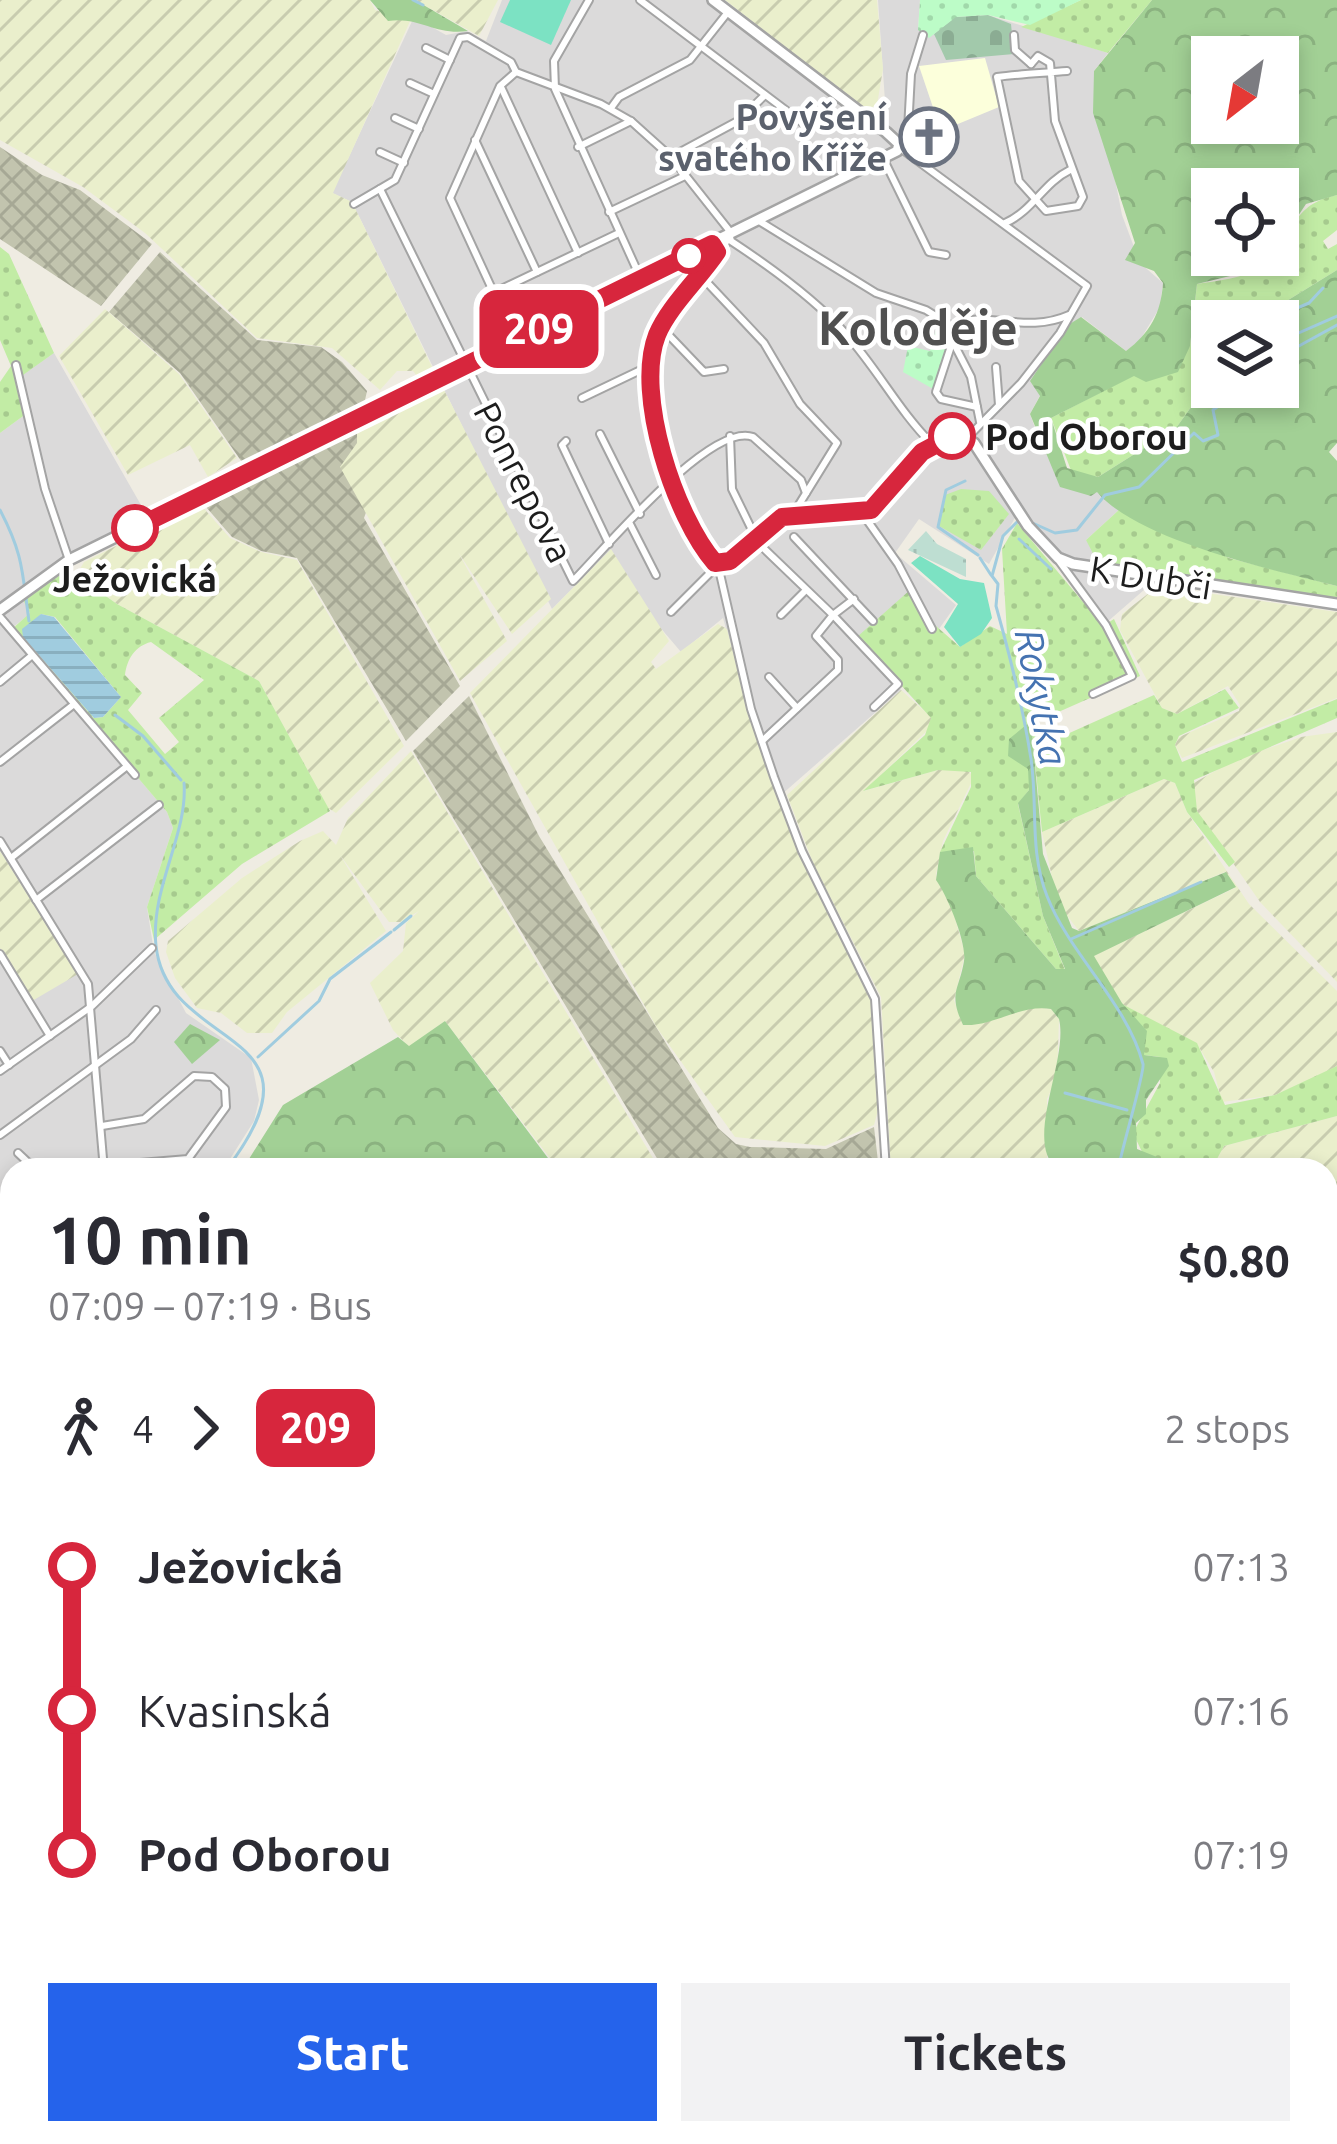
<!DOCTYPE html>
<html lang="en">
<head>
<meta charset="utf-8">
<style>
	body { margin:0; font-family:Ubuntu,sans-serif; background:#f2f2f3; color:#2b2b33; height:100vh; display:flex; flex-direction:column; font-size:45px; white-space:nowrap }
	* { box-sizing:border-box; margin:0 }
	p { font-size:39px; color:#7c7c81 }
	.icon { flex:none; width:66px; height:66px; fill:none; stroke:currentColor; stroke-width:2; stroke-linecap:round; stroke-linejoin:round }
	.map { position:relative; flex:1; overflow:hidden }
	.drawer { position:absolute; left:0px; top:1158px; width:1338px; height:987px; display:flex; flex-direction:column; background:#fff; border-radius:36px 36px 0 0; box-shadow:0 6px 18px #0003 }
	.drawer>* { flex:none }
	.badge { padding:0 24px; border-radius:18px; font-size:42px; line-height:78px }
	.needle { width:78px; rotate:211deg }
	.fabs { position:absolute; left:1191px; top:36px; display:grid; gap:24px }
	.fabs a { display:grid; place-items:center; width:108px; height:108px; border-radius:0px; background:#fff; box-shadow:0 6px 18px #0003; font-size:60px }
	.map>.badge { position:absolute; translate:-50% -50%; box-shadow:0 0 0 6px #fff }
	.legs { display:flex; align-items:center; gap:18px; height:132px; padding:0 48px; font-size:39px }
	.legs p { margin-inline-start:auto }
	.head { display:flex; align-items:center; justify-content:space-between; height:204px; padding:0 48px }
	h1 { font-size:66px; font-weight:600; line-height:90px }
	.cta { display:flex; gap:24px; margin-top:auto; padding:24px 48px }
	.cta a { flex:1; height:138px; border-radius:0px; background:#2563eb; color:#fff; font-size:48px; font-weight:600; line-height:138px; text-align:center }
	.cta a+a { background:#f2f2f3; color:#2b2b33 }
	ul { padding:0 48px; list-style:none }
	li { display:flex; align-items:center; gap:42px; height:144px; font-size:45px }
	li i { display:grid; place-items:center; width:18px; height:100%; margin:0 15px; background:currentColor }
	li i::after { content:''; width:30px; height:30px; margin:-15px; border:9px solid; border-radius:50%; background:#fff }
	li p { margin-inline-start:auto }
	li:first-child i { background:linear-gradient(#0000 50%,currentColor 0) }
	li:last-child i { background:linear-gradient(currentColor 50%,#0000 0) }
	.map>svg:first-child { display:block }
	.residential { fill:#dbdada }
	.education { fill:#fcffdb }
	.construction { fill:url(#construction-cross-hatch) }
	.farmland { fill:url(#farmland-furrows) }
	.grass { fill:url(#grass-dots); fill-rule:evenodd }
	.forest { fill:url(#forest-crowns); fill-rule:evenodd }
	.wetland { fill:url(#wetland-marsh) }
	.cemetery { fill:url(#cemetery-stones) }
	.park { fill:url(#park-dots) }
	.pitch { fill:#7ce2c3 }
	.water { fill:url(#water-rules) }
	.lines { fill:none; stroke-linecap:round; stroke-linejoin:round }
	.stream { stroke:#a0ccdf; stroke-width:3 }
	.minor-casing { stroke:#a4a4a4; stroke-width:10 }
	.tertiary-casing { stroke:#a4a4a4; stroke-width:14 }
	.primary-casing { stroke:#967000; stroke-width:16 }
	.minor { stroke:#fff; stroke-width:6 }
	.tertiary { stroke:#fff; stroke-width:9 }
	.primary { stroke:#ffda97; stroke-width:12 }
	.rail { stroke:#6b6b6b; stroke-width:3; stroke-dasharray:24 24; stroke-linecap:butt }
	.line-1-casing { stroke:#fff; stroke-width:27 }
	.line-1 { stroke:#d7263d; stroke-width:18 }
	.stop-1-dot { fill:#fff; stroke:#d7263d; stroke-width:6 }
	.labels { text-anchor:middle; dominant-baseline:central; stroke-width:9; stroke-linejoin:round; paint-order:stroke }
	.worship-label { font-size:36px; font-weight:bold; fill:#5b616d; stroke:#fff; text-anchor:end }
	.stop-label { font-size:36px; font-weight:bold; fill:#1d1d1d; stroke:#fff; text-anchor:start }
	.street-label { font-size:36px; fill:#1d1d1d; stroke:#fff }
	.water-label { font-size:39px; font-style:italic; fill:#4573b1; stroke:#fff }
	.district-label { font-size:48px; font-weight:bold; fill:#505050; stroke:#fff }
</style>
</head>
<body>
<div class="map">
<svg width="1337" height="2144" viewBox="0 0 1337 2144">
	<defs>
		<pattern id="construction-cross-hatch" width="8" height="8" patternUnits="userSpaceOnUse" patternTransform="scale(3)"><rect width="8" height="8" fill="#c2c4ae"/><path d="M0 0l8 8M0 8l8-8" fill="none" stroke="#a6a895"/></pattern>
		<pattern id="farmland-furrows" width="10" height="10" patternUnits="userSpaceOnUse" patternTransform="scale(3)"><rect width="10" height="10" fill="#eaefcc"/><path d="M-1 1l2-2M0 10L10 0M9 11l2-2" fill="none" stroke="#c8ccaf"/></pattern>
		<pattern id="grass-dots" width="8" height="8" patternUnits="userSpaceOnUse" patternTransform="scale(3)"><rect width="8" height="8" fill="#c2eca5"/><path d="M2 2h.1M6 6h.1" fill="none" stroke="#a6ca8e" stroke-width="1.8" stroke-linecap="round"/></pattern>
		<pattern id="forest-crowns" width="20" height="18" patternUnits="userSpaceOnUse" patternTransform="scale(3)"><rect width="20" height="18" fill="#a2d095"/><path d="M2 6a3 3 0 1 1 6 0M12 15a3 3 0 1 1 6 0" fill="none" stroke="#8bb280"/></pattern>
		<pattern id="wetland-marsh" width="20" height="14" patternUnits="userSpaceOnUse" patternTransform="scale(3)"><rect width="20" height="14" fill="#beded2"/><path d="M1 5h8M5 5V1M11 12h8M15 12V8" fill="none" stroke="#a3beb4"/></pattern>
		<pattern id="cemetery-stones" width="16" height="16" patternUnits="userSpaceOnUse" patternTransform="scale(3)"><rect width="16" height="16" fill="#a2c9ab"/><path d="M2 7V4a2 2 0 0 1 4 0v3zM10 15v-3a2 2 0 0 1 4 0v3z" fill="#8bac93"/></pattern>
		<pattern id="park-dots" width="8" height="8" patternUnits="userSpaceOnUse" patternTransform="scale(3)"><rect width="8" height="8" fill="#bcfcc7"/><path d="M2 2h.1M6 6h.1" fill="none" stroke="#a1d8aa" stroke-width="1.8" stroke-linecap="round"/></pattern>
		<pattern id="water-rules" width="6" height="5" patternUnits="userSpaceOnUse" patternTransform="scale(3)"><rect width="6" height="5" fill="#a0ccdf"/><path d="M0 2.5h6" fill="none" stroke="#89afbf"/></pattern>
	</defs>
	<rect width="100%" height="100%" fill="#efece2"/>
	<g class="residential">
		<path d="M502,0H725L871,113L885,101L878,0H920L918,30L955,17L988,15L1108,53L1094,71L1122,215L1140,263L1163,283L1160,307L1140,340L1126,351L1082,317L1030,414L1043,450L1120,509L1086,540L1160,576L1106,623L1016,516L989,564L919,519L895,553L956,605L939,629L920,610L858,638L901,690L781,795L753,724L723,618L681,652L642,606L611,550L552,609L352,202L332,193L414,17L446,35L467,31L486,41Z"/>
		<path d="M54,353L149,519L67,558L0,606V433L30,411L22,375Z"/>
		<path d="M22,598L31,613L12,628L167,812L173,828L147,907L154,952L186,1013L251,1058L259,1100L254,1121L223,1170H12V1365L0,1354V615Z"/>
		<path d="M0,1388L12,1397V1811L0,1800Z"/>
		<path d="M715,2133H956L967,2142L711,2144Z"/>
	</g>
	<path class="education" d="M985,58L999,107L941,131L919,66Z"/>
	<g class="construction">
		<path d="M0,147L42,175L80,190L152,244L101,306L0,239Z"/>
		<path d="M160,252L257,340L321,347L342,362L367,391L362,414L246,468L180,373L109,312Z"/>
		<path d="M352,424L369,455L374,490L364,518L460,686L406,741L297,558L261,551L232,537L200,500Z"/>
		<path d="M469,696L539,836L718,1128L736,1144L750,1147L826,1149L874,1127L879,1170H664L413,751Z"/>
	</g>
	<g class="farmland">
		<path d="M0,0H370L375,10L411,19L333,193L352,202L435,373L421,381L413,371H397L380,390L332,348L257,338L145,233L83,187L0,140Z"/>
		<path d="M415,0H498L479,36Z"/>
		<path d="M725,0H877L883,69L877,105L868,109L849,98Z"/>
		<path d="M105,309L179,374L237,458L208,477L190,445L128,475L59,356Z"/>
		<path d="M441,384L551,599L512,634L458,552L507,641L460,681L340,467L357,443V426Z"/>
		<path d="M200,504L230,538L261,552L297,560L404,746L336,813L328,808L259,681L117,604L77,574L84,562Z"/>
		<path d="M611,549L669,641L651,662L656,669L718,624L727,629L746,704L798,848L874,1002L880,1103L874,1125L825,1146L735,1137L657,1028L470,693Z"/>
		<path d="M1158,586L1337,612V698L1182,758L1175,745L1179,737L1239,711L1240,705L1228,686L1177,714L1162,708L1120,630L1122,614Z"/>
		<path d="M901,690L931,717V727L864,791L938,770L965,768L974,777L943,841L936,875L950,900L965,954L954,1000L963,1025L1036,1007L1051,1009L1059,1019L1057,1078L1047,1099V1161L1058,1170H891L881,997L813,863L787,795Z"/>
		<path d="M1337,732V982L1260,902L1197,811L1190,785L1237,759L1301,737Z"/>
		<path d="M411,751L660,1170H559L445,1021L409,1047L393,1030L370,983L403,951L406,923L419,911L401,922H389L340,855L386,931L287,1012L272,1033H247L221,1013L197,1008L175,978L166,952L168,941L242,878L300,841L323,831L336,845L348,818Z"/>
		<path d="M1164,779L1175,783L1187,812L1249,904L1337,991V1066L1318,1076L1275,1095L1222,1102L1214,1072L1197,1044L1122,1004L1093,956L1235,888L1225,872L1079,931L1058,904L1042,832Z"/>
		<path d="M0,851L78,974L32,1001L0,948Z"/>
		<path d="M1337,1116V1206L1326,1208V1170H1211L1224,1146Z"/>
		<path d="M1326,1281H1337V1732L1326,1727Z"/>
		<path d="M1326,2008L1337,2016V2104L1326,2125Z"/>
		<path d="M23,2133H157L152,2144H9Z"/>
		<path d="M161,2133H269L265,2144H157Z"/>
	</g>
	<g class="grass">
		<path d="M1081,0H1152L1108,53L1021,27Z"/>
		<path d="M1337,195V230L1323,241L1328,249L1337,244V270L1254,321H1212V378L1176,428L1098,477L1072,473L1051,418L1190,346L1197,284C1216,281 1243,278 1261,268C1295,249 1282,206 1337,195Z"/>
		<path d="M0,247L9,254L54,353L23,375L30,411L0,433V382L11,366L0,340Z"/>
		<path d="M961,489L989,491L1009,514L981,550L939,526L945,495Z"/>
		<path d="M1120,509L1229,558L1337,586V598L1101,569L1086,540Z"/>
		<path d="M1017,523L1103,626L1114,619L1140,676L1038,721L1045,744L1154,695L1162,708L1177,714L1225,689L1239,708L1179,736L1175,745L1182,762L1337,699V718L1194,780L1197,811L1235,862L1229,867L1187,812L1175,783L1164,779L1042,832L1031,722L1029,790L1018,804L1043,916L1065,970L1056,969L976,876L974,851L940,852L971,787V772L938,770L863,791L925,735L931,718L857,637L910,590L928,619L960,647L990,626L1007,634L1002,549Z"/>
		<path d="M69,570L117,604L259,681L330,811L242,864L154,940L147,907L173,828L167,812L12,629L30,613L22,598ZM41,614L55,617L121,697L103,717L94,718L23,637ZM151,642L204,680L159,718L179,742L165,754L128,710L142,693L125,675C127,659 135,646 151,642Z"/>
		<path d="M1122,1004L1197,1043L1225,1105L1275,1095L1337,1066V1116L1224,1146L1211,1170H1198L1194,1159L1172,1163L1144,1156L1133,1133L1160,1083V1057L1144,1055V1042Z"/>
		<path d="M1326,1788L1337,1793V1944L1326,1934Z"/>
		<path d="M0,1809L12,1821V1927L0,1922Z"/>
		<path d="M12,1956V2133H23L0,2144V1993Z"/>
		<path d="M1337,2104V2144H1228L1214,2133L1321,2135Z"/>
		<path d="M269,2133H374L395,2144H265Z"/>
	</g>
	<g class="forest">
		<path d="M370,0H415L468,31C436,36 419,16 388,21Z"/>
		<path d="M1152,0H1337V195L1306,204L1278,246V189H1212V255H1273L1255,270L1197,284L1190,346L1178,372L1146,382L1134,376L1051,418L1067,468L1098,477L1176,428L1212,378V387H1278V321H1254L1337,270V443L1329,452L1337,461V586C1274,570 1139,541 1097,492L1091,496L1060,487L1030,414L1040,396L1030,381L1068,325L1081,317L1126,351C1150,333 1161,313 1163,283L1154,271L1125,260L1135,243L1093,113L1094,71ZM1212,57H1278V123H1212Z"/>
		<path d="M1031,721L1043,854L1072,928L1079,931L1226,872L1236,887L1094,956L1122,1003L1147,1031L1144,1055L1167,1058L1169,1066L1146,1100V1114L1136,1123L1137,1149L1172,1163L1194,1159L1200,1163L1198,1170H1058C1022,1142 1069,1061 1059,1019L1051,1009C1020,1004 993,1027 963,1025C948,992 959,991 964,961C967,943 947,895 936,880L940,852L973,847L976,876L1056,969H1065L1043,916L1018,803L1029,790L1028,769L1008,756L1009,739Z"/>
		<path d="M445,1021L557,1170H242L283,1105L398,1037L409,1046Z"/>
		<path d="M190,1024L220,1040L192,1064L174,1042Z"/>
	</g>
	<path class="wetland" d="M926,531L937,544L966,559V577L908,550Z"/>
	<path class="cemetery" d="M988,15L1011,24L1014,54L946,60L934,34L955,17Z"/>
	<g class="park">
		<path d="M920,0H1081L1030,25L988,15L956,17L929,38L918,30Z"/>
		<path d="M947,329L948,353L935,390L903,372L908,346L930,351L936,330Z"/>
	</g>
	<g class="pitch">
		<path d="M510,0H571L551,45L500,22Z"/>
		<path d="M920,556L960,579L984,583L992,618L981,634L960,647L944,627L958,604L911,563Z"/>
	</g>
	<path class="water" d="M41,614L54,617L121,697L103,717L94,718L23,637L22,629Z"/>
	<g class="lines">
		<g class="stream">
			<path d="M413,0L423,5"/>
			<path d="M1267,321L1309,303L1323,288"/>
			<path d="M1282,340L1297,347L1337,325"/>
			<path d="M1278,342L1337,316"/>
			<path d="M965,481L946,490L938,527L978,555"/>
			<path d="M0,510C24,556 22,572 29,621"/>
			<path d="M1018,521L1003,536L992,576L998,584L996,606C1010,656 1023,707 1031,759C1038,806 1029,850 1047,896C1070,955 1127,1003 1143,1064C1145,1072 1121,1151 1118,1170"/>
			<path d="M1028,521L1055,533L1077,530L1105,495L1139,487L1194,433L1203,441L1218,435L1213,410L1245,387"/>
			<path d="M1019,539L1051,569"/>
			<path d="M980,558L991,575"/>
			<path d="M115,715L143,736L181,780"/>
			<path d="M184,783C188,835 150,888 156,946C168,1054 337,1025 226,1170"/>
			<path d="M394,930L411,916"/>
			<path d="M1071,939L1201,882"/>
			<path d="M258,1057L319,1001L330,979L391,932"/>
			<path d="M1065,1093L1127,1110"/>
			<path d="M1326,1279L1337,1280"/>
			<path d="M0,1377L12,1387"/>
			<path d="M0,1890L12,1891"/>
			<path d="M533,2133L557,2144"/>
			<path d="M1208,2133L1222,2144"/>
			<path d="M1278,2144L1294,2133"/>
		</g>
		<defs>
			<g id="minor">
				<path d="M589,0L554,61L555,89L641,279"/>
				<path d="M640,0L804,124L811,123"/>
				<path d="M1014,35L1015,50L1031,64"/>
				<path d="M426,48L450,60"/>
				<path d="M1031,64L1038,56L1050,63L1055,121L1083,197L1078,206L1046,211L1019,181L997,77C1020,74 1044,73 1067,71"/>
				<path d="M410,83L434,94"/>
				<path d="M501,87L578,253"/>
				<path d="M611,108L619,97L690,60L728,12"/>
				<path d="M395,118L419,129"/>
				<path d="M475,140L537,272"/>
				<path d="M578,147L631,121"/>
				<path d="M899,147L1087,286L1060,333L1021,383L968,437"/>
				<path d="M907,148L911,74L923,35"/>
				<path d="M380,152L404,163"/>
				<path d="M671,157L738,121L765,95"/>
				<path d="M883,158L929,252L946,255"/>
				<path d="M380,189L573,581C605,549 711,421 753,437L801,480L806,493"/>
				<path d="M354,204L395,180L460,38L468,37L511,62L516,72L601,104L631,121L671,157L728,229L731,241C769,266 815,299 846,334C878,370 899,411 932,444"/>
				<path d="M609,212L685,176"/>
				<path d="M759,221L876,293L926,310L952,326"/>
				<path d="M1005,223C1033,211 1043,183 1070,170"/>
				<path d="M701,276L764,343L800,404L837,443L795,511"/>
				<path d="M493,293L619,233"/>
				<path d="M952,326C984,308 1024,335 1069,315"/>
				<path d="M952,326V340L971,377L980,422"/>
				<path d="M661,327L704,372L724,369"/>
				<path d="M516,341L450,198L500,86L516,72"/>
				<path d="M952,343L936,392L941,399L977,407"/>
				<path d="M16,365L45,489L69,560"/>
				<path d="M996,367L999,405"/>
				<path d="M582,398L649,366"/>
				<path d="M600,434L640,514"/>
				<path d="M730,436L732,489L753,532"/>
				<path d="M566,441L562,445L609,544"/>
				<path d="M862,513L898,564L932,629"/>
				<path d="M630,524L656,575"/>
				<path d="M794,537L873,621"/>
				<path d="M755,540L833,615L854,599"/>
				<path d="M1059,561L1106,625L1132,676L1093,694"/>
				<path d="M718,565L751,709L774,777L802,851L875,999L886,1170"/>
				<path d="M671,612L718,565"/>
				<path d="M781,615L806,590"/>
				<path d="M0,617L135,775"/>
				<path d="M769,677L797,708"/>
				<path d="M0,682L30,657"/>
				<path d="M762,741L838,670V660L816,636L833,615L898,684L874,707"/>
				<path d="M0,762L73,705"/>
				<path d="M0,841L88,984L104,1170"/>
				<path d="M11,858L126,767"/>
				<path d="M36,900L159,805"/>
				<path d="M0,954L50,1036"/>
				<path d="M0,1051L9,1065"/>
				<path d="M0,1071L92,1006L152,948"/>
				<path d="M102,1126L144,1119L194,1076L212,1077L225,1089L226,1107L188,1159L104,1166"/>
				<path d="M0,1135L131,1039L156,1010"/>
				<path d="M18,1153L36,1170"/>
				<path d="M0,1201L3,1199"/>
				<path d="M0,1229L12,1218"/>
				<path d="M0,1250L12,1262"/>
				<path d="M0,1385L12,1395"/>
				<path d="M0,1528L12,1538"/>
				<path d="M0,1560L12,1546"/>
				<path d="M0,1665L12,1673"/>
				<path d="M0,1699L12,1677"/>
				<path d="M0,1805L5,1809L12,1796"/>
				<path d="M730,2133L756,2144"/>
				<path d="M852,2133L865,2144"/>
				<path d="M962,2133L967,2137"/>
				<path d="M1086,2133L1088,2144"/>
				<path d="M1132,2133L1163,2144"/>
				<path d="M776,2144L783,2133"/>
				<path d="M921,2144L930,2133"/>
			</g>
			<g id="tertiary">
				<path d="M727,237C712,268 680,295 662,326C627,383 676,516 715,563C742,565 761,527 785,516C812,504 843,518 871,510L922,452L957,435L974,443L1028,526L1058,558L1073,564L1337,604"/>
				<path d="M0,610L69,560L897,151L899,144L886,132L713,0"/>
			</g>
			<g id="primary">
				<path d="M0,1360L12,1371"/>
				<path d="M1021,2133L1032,2144"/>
			</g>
		</defs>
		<use href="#minor" class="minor-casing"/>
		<use href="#tertiary" class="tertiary-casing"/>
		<use href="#primary" class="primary-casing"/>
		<use href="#minor" class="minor"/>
		<use href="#tertiary" class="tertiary"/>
		<use href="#primary" class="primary"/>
		<g class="rail">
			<path d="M0,1930L12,1935"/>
			<path d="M383,2133L403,2144"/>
			<path d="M445,2133L468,2144"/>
			<path d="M473,2133L498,2144"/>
		</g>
	</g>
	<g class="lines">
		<defs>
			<path id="line-1" d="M135,528L712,244L717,252C699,279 669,306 657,335C634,394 675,517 715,563L730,561L782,517L871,510L922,452L952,436"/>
		</defs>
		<use href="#line-1" class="line-1-casing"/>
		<use href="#line-1" class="line-1"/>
	</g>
	<defs>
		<symbol id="church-ring" viewBox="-11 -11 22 22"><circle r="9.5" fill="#fff" stroke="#6b7280" stroke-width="1.5"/><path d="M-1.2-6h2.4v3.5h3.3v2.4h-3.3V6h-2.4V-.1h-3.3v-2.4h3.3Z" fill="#6b7280"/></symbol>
	</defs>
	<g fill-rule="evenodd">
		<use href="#church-ring" x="896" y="104" width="66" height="66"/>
	</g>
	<g class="stop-1-dot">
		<circle cx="689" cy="256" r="15"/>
		<circle cx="952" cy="436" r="21"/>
		<circle cx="135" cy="528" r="21"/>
	</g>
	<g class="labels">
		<g class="worship-label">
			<text x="887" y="116">Povýšení<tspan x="887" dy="41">svatého Kříže</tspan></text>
		</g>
		<g class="stop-label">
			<text x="985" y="436">Pod Oborou</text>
			<text x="135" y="578" text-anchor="middle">Ježovická</text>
		</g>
		<g class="street-label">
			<text transform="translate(524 482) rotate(63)">Ponrepova</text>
			<text transform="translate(1151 577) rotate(9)">K Dubči</text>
		</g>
		<g class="water-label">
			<text transform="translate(1042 697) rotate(79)">Rokytka</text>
		</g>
		<g class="district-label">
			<text x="918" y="327">Koloděje</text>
		</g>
	</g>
</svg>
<div class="fabs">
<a><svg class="needle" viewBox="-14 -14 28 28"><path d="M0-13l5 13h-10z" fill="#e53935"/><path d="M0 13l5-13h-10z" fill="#7c7c81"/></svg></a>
<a><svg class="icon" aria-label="locate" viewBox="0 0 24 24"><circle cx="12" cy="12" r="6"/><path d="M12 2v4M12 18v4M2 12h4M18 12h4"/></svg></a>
<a><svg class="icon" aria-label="layers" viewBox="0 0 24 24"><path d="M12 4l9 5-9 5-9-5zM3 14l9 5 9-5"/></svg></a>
</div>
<b class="badge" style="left:539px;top:329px;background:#d7263d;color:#fff">209</b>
<section class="drawer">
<div class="head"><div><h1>10 min</h1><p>07:09 – 07:19 · Bus</p></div><b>$0.80</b></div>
<div class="legs"><svg class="icon" aria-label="walk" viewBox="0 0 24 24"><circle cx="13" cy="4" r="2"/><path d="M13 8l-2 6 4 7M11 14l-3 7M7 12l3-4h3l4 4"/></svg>4<svg class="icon" aria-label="forward" viewBox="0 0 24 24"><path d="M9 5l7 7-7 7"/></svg><b class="badge" style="background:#d7263d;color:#fff">209</b><p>2 stops</p></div>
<ul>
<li><i style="color:#d7263d"></i><b>Ježovická</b><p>07:13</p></li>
<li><i style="color:#d7263d"></i><span>Kvasinská</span><p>07:16</p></li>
<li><i style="color:#d7263d"></i><b>Pod Oborou</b><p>07:19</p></li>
</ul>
<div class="cta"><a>Start</a><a>Tickets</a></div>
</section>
</div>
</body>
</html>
